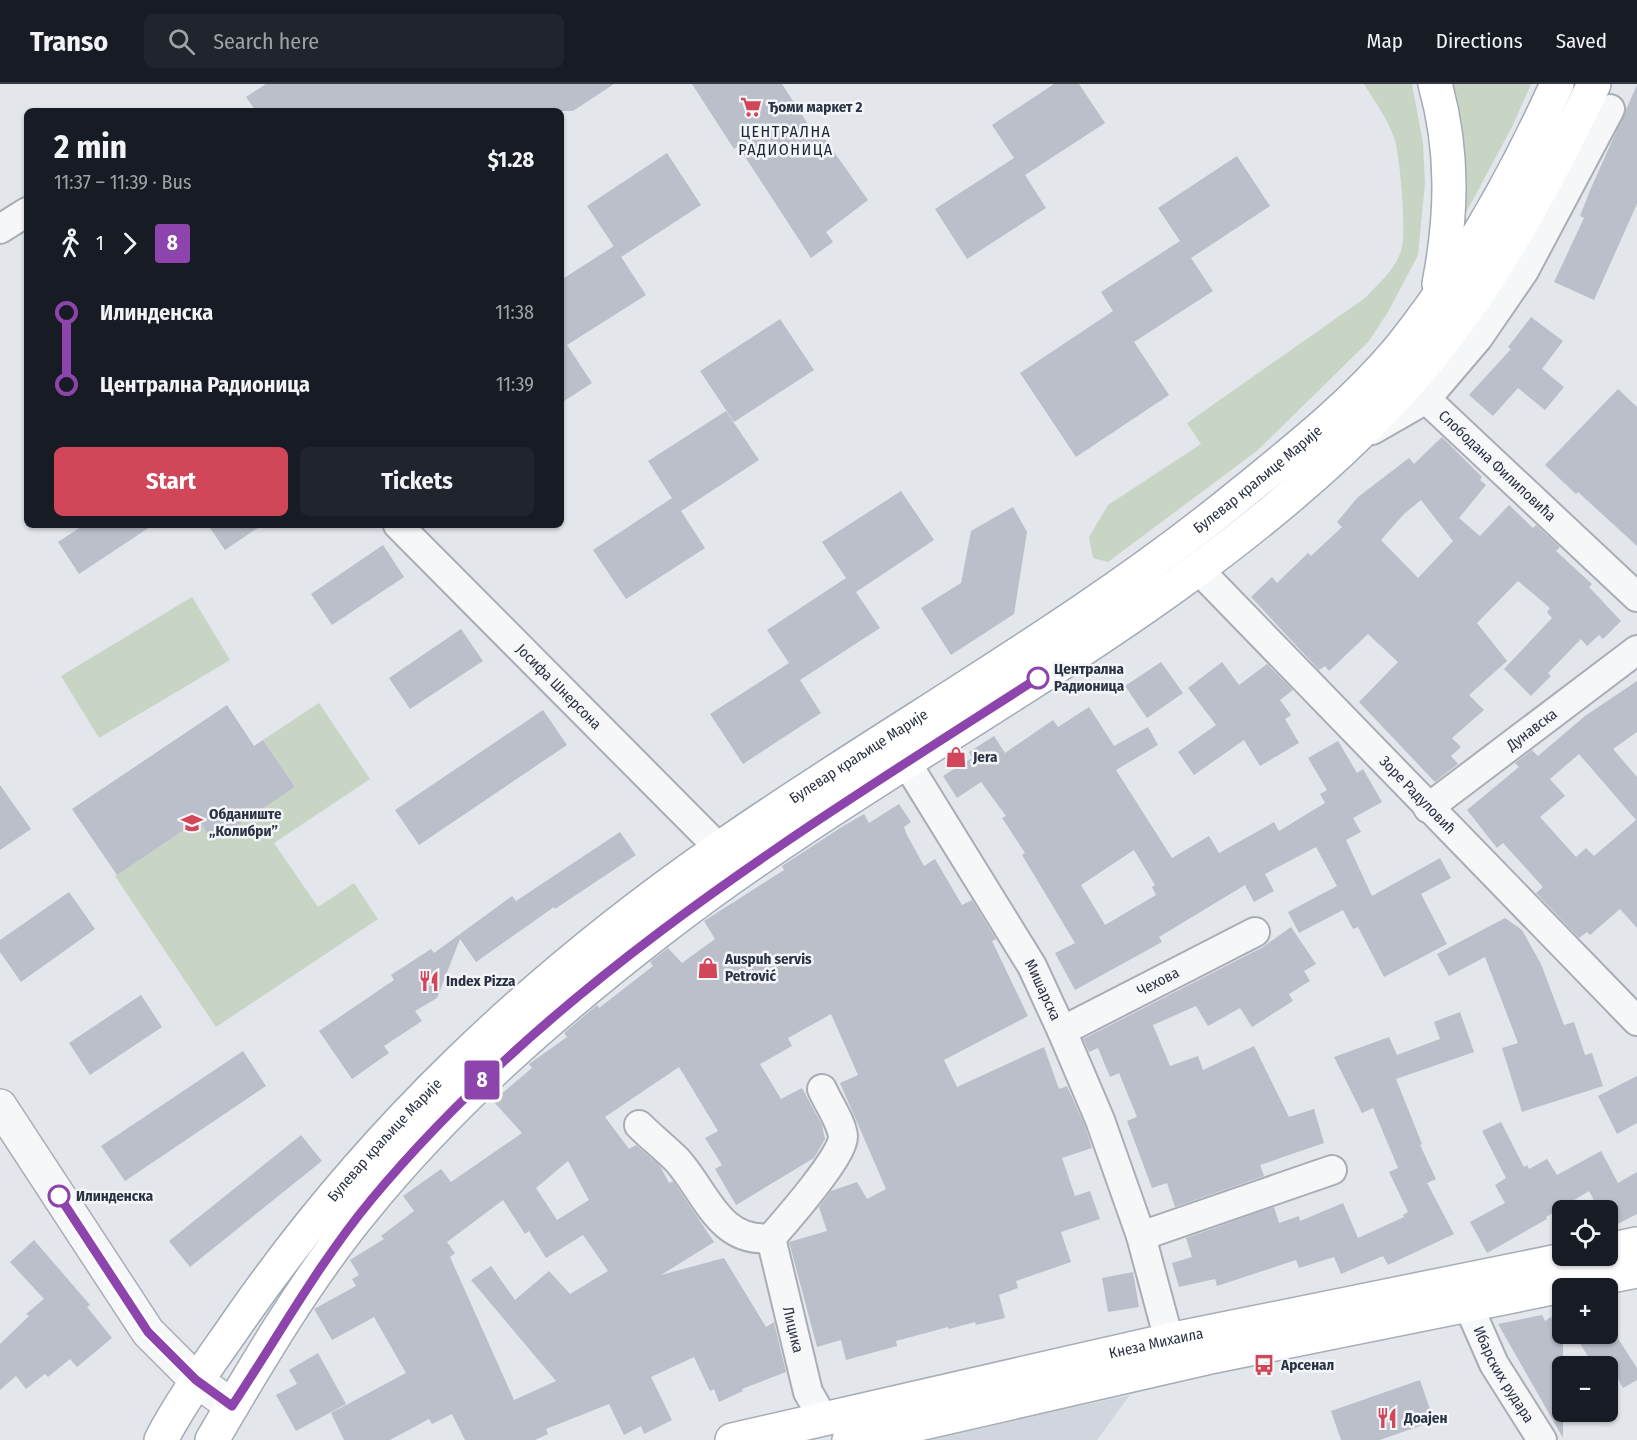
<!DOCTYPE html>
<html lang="en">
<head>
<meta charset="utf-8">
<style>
	body { margin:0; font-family:"Fira Sans Condensed",sans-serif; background:#20242c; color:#f1f3f6; height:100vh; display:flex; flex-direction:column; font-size:22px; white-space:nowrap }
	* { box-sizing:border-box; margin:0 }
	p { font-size:20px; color:#9ea1a6 }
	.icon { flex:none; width:33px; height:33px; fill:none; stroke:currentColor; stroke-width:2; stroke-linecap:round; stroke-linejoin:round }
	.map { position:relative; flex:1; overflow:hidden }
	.sheet { position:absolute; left:24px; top:24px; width:540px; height:420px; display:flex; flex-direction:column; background:#171b24; border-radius:9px; box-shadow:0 2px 4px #0004 }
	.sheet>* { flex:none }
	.badge { padding:0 12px; border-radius:4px; font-size:21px; line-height:39px }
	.buttons { position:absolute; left:1552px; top:1116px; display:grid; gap:12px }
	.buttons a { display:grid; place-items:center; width:66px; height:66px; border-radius:9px; background:#171b24; box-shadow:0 2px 4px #0004; font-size:30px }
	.map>.badge { position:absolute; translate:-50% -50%; box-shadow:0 0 0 3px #fff }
	.legs { display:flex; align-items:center; gap:9px; height:66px; padding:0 30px; font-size:20px }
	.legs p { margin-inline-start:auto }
	.overview { display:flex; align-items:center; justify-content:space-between; height:102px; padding:0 30px }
	h1 { font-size:33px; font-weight:700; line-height:45px }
	.button { display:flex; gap:12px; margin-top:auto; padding:12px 30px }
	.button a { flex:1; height:69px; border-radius:9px; background:#d2465a; color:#fff; font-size:24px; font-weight:700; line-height:69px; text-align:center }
	.button a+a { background:#20242c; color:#f1f3f6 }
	ul { padding:0 30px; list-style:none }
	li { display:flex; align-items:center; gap:21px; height:72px; font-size:22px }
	li i { display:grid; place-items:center; width:9px; height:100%; margin:0 8px; background:currentColor }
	li i::after { content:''; width:15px; height:15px; margin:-8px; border:4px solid; border-radius:50%; background:#171b24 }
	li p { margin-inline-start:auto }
	li:first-child i { background:linear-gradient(#0000 50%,currentColor 0) }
	li:last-child i { background:linear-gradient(currentColor 50%,#0000 0) }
	header { display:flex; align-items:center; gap:36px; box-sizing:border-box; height:84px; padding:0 30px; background:#171b24; border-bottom:2px solid #363941 }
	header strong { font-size:28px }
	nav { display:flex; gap:33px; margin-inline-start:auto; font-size:21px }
	.search { width:420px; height:54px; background:#20242c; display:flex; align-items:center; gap:15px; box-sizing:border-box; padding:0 21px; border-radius:9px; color:#9ea1a6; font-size:22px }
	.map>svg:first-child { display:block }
	.built { fill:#d1d5dd }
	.green { fill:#c8d5c4 }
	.building { fill:#babfc9; fill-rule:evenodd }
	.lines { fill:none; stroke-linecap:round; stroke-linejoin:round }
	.minor-casing { stroke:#a8adb6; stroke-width:32 }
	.tertiary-casing { stroke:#a8adb6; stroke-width:36 }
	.secondary-casing { stroke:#a8adb6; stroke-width:36 }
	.primary-casing { stroke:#a2aab7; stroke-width:36 }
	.minor { stroke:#f6f7f9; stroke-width:28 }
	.tertiary { stroke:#f6f7f9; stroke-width:33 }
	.secondary { stroke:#fff; stroke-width:33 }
	.primary { stroke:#fff; stroke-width:33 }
	.line-1-casing { stroke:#fff; stroke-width:14 }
	.line-1 { stroke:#8e44ad; stroke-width:9 }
	.stop-1-dot { fill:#fff; stroke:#8e44ad; stroke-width:3 }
	.labels { text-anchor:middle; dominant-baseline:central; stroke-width:5; stroke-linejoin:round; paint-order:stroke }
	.poi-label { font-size:15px; font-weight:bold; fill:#2a3344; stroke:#f3f5f8; text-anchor:start }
	.street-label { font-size:15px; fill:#2a3344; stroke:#f3f5f8 }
	.stop-label { font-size:15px; font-weight:bold; fill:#2a3344; stroke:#f3f5f8; text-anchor:start }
	.neighbourhood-label { font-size:16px; letter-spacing:1.5px; fill:#1c2435; stroke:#f3f5f8 }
</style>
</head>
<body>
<header>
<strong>Transo</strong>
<div class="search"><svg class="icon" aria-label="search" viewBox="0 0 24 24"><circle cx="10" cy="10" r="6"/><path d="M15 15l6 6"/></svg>Search here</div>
<nav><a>Map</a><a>Directions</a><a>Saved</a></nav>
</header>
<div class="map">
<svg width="1637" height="1356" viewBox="0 0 1637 1356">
	<rect width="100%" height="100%" fill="#e3e6eb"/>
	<path class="built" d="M1130,1311L1097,1356H930L968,1347Z"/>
	<g class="green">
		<path d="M1364,0H1412L1423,59L1425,99L1418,171L1388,228L1369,257L1258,366L1108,478L1093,474L1089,453L1108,421L1201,360L1187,339L1365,214C1378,200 1395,186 1401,167C1407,152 1400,73 1395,57C1389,36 1375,18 1364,0Z"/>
		<path d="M1447,0H1531L1512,43L1461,138Z"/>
		<path d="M192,513L230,576L99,654L61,592Z"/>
		<path d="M319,619L370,695L274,759L318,823L354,799L378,835L216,943L115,792L199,736L213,758L295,703L263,656Z"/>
	</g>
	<g class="building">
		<path d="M266,0H614L573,27H256L246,13Z"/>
		<path d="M692,0H782L817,54L822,51L868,116L826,148L833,158L811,174L738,62L734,65Z"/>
		<path d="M1054,0H1079L1105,39L1025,91L1046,124L967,175L935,125L1014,74L992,41Z"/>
		<path d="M1637,1V120L1594,216L1554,198L1584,134L1580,132L1591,104Z"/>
		<path d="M667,69L701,121L621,173L587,122Z"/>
		<path d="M1237,72L1270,122L1191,174L1213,207L1134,258L1169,311L1076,373L1020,289L1113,227L1101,208L1180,157L1158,124Z"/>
		<path d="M614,162L646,211L567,261L592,299L561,319V196Z"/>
		<path d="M1531,233L1563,257L1542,285L1564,303L1545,326L1518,304L1493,332L1469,311L1511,265L1508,263Z"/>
		<path d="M780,235L814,286L734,338L700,287Z"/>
		<path d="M1618,305L1637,323V462L1578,408L1576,410L1545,381Z"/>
		<path d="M726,327L759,376L681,427L705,464L626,515L593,466L672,414L648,377Z"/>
		<path d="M1442,353L1482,393L1480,396L1486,401L1459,434L1480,452L1509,421L1533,444L1536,441L1560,463L1556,467L1592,500L1589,503L1621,537L1603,555L1599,551L1587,562L1581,555L1548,589L1551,592L1531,612L1504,585L1552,534L1547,528L1550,524L1518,497L1477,539L1507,577L1469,611L1484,626L1452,654L1461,663L1451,672L1458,680L1435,698L1359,618L1398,578L1368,550L1329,587L1325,582L1319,586L1251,513L1272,493L1277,499L1308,469L1311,472L1342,443L1337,438L1358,413L1409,374L1414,380ZM1421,416L1453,457L1418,494L1381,456L1404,430Z"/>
		<path d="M901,407L934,456L856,508L880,544L800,596L821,629L743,680L710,630L789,579L767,546L846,494L822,458Z"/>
		<path d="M1013,423L1027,448L1014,530L951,571L921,524L961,499L971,447Z"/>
		<path d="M84,441H153L79,490L58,458Z"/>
		<path d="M208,441H262L225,466Z"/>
		<path d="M383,461L404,493L332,541L311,510Z"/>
		<path d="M461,545L483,577L410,625L389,594Z"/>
		<path d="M1161,578L1183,609L1147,634L1125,602Z"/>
		<path d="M1222,578L1239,601L1267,580L1293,606L1280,616L1291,631L1285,635L1299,659L1260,682L1244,656L1194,691L1178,668L1216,641L1188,604Z"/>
		<path d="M1637,597V648L1613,665L1637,693V844L1620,825L1590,851L1587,848L1579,854L1536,809L1543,803L1503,759L1497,764L1467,726L1519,683L1515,679L1532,666L1538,672L1585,632ZM1579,670L1636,736L1594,772L1586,764L1576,773L1540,733L1565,712L1550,695Z"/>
		<path d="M227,621L254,662L263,656L295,703L213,758L199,736L117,791L72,725Z"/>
		<path d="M1089,623L1114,662L1148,643L1158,661L1116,686L1172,774L1209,752L1219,769L1274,738L1279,747L1325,719L1320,710L1327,706L1308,674L1338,657L1357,689L1363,685L1382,718L1353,734L1361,748L1346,756L1372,812L1440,774L1451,794L1421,810L1447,860L1384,893L1358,843L1353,845L1343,826L1299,849L1288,828L1337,802L1316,763L1265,790L1274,807L1254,818L1245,801L1159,853L1162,858L1075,906L1055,869L1075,859L1022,771L1025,769L1002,734L1006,732L981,698L957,714L943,692L972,674L969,668L994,652L1005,669L1053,636L1058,643ZM1134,766L1155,801L1152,803L1156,811L1105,841L1081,801Z"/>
		<path d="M543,626L567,661L419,761L395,726Z"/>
		<path d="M0,701L31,745L0,766Z"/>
		<path d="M899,720L911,738L904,743L906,749L924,782L935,775L962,821L972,816L996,855L992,857L1028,932L944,976L957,1003L1044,963L1059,1005L1067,1002L1085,1042L1092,1064L1062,1074L1075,1112L1090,1107L1100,1135L1061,1148L1071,1178L1016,1197L1018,1204L999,1211L1005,1234L976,1241L975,1238L949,1245L948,1243L896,1257L897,1262L846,1276L841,1256L817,1263L789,1158L827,1147L819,1123L831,1107L857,1098L867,1115L886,1105L840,999L858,991L831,930L788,954L792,962L760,980L781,1015L802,1004L822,1041L825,1055L814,1074L736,1121L715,1085L722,1081L705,1054L718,1047L679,983L605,1033L629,1065L636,1061L660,1082L669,1099L673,1097L714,1158L661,1191L724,1174L766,1243L774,1238L786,1288L742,1305L743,1307L719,1318L714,1305L710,1307L694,1273L651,1293L672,1336L644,1350L641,1342L624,1351L609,1320L546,1345L548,1350L535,1356H465L452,1330L432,1340L429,1335L390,1356H344L331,1329L406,1289L374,1233L332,1256L314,1225L356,1202L352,1195L359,1191L350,1176L384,1155L381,1152L414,1127L403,1112L441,1085L451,1098L522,1049L493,1017L532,984L529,980L567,953L564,949L591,926L597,921L599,924L653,882L650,878L668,864L682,879L715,855L704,837L784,786L782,782L840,744L864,730L869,739ZM568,1077L589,1116L557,1136L536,1104ZM503,1116L525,1150L529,1147L546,1174L583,1151L608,1187L570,1210L549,1187L515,1216L491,1182L471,1196L556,1297L514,1316L450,1173L455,1169L447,1158Z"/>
		<path d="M620,748L636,771L555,825L554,823L476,878L460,855L437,914L415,927L422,937L384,962L389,969L352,995L319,947L394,896L391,891L431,865L434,869L512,812L516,817Z"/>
		<path d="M69,808L95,845L21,898L0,868V856Z"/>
		<path d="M1505,834L1522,846L1541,880L1564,941L1574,938L1585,971L1592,969L1603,1002L1522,1028L1502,964L1518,959L1485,873L1449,892L1437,870Z"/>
		<path d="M1291,843L1316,880L1304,887L1310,897L1289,910L1293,917L1252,943L1240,924L1208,942L1196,922L1153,941L1170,982L1198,972L1203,986L1254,962L1289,1033L1314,1025L1324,1059L1260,1081L1264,1092L1175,1123L1167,1099L1152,1104L1127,1037L1137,1033L1119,989L1110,993L1098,964L1089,968L1083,955L1263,863Z"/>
		<path d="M141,911L162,943L90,991L69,959Z"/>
		<path d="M1460,928L1474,968L1396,995L1422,1060L1420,1061L1436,1095L1427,1099L1454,1150L1388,1181L1383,1172L1341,1190L1334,1173L1299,1184L1296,1176L1217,1202L1215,1195L1179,1203L1172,1179L1192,1173L1186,1154L1274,1123L1279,1139L1299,1132L1300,1137L1343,1119L1358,1154L1404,1133L1403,1131L1408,1128L1389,1088L1398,1084L1373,1024L1362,1029L1334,973L1389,953L1397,971L1440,955L1434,938Z"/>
		<path d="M243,967L266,1002L125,1097L101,1062Z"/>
		<path d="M1637,992V1039L1617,1050L1598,1012Z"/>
		<path d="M1501,1038L1524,1083L1527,1081L1529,1085L1547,1075L1557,1091L1601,1067L1618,1099L1637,1088V1130L1608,1145V1126H1599L1589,1107L1546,1133L1547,1135L1487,1169L1470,1138L1505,1119L1495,1101L1506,1094L1482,1047Z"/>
		<path d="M301,1051L322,1077L190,1183L169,1157Z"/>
		<path d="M34,1156L90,1221L87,1223L112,1254L77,1283L70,1275L48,1293L45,1290L26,1305L16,1292L0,1306V1260L29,1232L26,1230L44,1215L10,1178Z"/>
		<path d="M1133,1188L1139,1223L1108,1228L1102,1194Z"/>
		<path d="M1542,1231L1545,1237L1551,1233L1563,1256V1354L1498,1240Z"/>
		<path d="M1574,1250H1615L1637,1284V1296L1623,1304L1611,1282H1594Z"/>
		<path d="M318,1269L346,1320L296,1347L276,1311L297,1300L289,1286Z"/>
		<path d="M1420,1296L1434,1337L1380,1356H1341L1331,1327Z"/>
	</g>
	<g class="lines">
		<defs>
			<g id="minor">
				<path d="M0,145L27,128"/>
				<path d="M1426,315L1478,254L1524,187L1610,25"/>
				<path id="s1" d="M1372,346L1426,315L1637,513"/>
				<path id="s2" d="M398,441L720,765"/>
				<path id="s3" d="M1198,485L1637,937"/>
				<path id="s4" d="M906,678L1032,882L1062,947L1100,1036L1141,1152L1169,1256"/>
				<path id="s5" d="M1428,724L1637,566"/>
				<path id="s6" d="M1062,947L1255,848"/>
				<path id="s7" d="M822,1005C828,1019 841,1037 843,1052C845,1070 785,1138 771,1154L808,1308L823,1334"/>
				<path d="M639,1041C651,1053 665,1064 677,1076C706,1108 719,1160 771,1154"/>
				<path d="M1141,1152L1332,1086"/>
				<path id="s8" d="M1469,1223L1494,1280L1542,1356"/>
			</g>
			<path id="tertiary" d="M0,1022L148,1248L196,1296L232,1322"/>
			<g id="secondary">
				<path d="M1608,1166L1637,1160"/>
				<path id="s9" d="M732,1356L1169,1256L1583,1172"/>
				<path d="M849,1356L1215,1272L1637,1187"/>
			</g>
			<g id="primary">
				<path d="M1435,0C1454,67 1452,132 1439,200"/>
				<path id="s10" d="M161,1356C184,1312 214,1273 242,1232C371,1047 530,897 714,768C890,645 1081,542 1247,405C1301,361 1355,318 1400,264C1464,184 1515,93 1557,0"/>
				<path d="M212,1356C257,1279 307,1194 364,1125C450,1019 551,931 658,848C895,664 1177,540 1386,323C1476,230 1539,115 1594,0"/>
			</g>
		</defs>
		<use href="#minor" class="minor-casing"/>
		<use href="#tertiary" class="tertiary-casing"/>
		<use href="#secondary" class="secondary-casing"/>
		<use href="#primary" class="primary-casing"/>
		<use href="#minor" class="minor"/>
		<use href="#tertiary" class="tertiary"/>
		<use href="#secondary" class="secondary"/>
		<use href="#primary" class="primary"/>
	</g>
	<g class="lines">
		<defs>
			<path id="line-1" d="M59,1112L148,1248L196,1296L232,1322C278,1253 318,1180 371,1116C554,896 800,747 1038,594"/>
		</defs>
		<use href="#line-1" class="line-1-casing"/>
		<use href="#line-1" class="line-1"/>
	</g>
	<defs>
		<symbol id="supermarket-bare" viewBox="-9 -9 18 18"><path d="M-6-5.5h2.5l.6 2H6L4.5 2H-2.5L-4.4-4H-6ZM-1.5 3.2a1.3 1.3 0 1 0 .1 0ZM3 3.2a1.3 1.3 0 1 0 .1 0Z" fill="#d2465a" stroke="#f3f5f8" stroke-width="2.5" paint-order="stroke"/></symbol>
		<symbol id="shop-bare" viewBox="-9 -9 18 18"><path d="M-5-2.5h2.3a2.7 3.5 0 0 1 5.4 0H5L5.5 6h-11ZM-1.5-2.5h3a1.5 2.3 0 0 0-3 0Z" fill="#d2465a" stroke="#f3f5f8" stroke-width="2.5" paint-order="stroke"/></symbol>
		<symbol id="school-bare" viewBox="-9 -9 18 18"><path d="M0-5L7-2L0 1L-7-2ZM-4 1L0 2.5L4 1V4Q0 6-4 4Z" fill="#d2465a" stroke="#f3f5f8" stroke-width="2.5" paint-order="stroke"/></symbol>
		<symbol id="restaurant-bare" viewBox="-9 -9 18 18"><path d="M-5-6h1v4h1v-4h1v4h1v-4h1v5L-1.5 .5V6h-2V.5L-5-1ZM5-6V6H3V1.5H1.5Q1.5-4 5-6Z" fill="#d2465a" stroke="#f3f5f8" stroke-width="2.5" paint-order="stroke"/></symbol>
		<symbol id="bus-bare" viewBox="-9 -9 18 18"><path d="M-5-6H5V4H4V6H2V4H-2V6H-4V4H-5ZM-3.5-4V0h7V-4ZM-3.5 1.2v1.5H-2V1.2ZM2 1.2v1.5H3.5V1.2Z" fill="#d2465a" stroke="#f3f5f8" stroke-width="2.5" paint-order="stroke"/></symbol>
	</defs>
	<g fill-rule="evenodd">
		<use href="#supermarket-bare" x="736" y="8" width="30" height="30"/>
		<use href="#shop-bare" x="941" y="658" width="30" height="30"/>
		<use href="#school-bare" x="177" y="724" width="30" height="30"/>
		<use href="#shop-bare" x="693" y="869" width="30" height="30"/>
		<use href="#restaurant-bare" x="414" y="882" width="30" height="30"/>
		<use href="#bus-bare" x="1249" y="1266" width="30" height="30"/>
		<use href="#restaurant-bare" x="1372" y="1319" width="30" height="30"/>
	</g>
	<g class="stop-1-dot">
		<circle cx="1038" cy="594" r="10"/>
		<circle cx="59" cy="1112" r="10"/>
	</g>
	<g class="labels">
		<g class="poi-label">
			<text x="768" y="23">Ђоми маркет 2</text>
			<text x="973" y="673">Jera</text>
			<text x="209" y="730">Обданиште<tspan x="209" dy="17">„Колибри”</tspan></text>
			<text x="725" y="875">Auspuh servis<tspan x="725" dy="17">Petrović</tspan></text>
			<text x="446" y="897">Index Pizza</text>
			<text x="1281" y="1281">Арсенал</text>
			<text x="1404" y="1334">Доајен</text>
		</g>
		<g class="street-label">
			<text stroke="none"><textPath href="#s1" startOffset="160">Слободана Филиповића</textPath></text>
			<text stroke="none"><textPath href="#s10" startOffset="1473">Булевар краљице Марије</textPath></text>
			<text stroke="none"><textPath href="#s2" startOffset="228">Јосифа Шнерсона</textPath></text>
			<text stroke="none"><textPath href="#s5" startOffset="130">Дунавска</textPath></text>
			<text stroke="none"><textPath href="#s10" startOffset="987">Булевар краљице Марије</textPath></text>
			<text stroke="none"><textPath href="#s3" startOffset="315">Зоре Радуловић</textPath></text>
			<text stroke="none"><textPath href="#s6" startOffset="108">Чехова</textPath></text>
			<text stroke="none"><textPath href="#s4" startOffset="266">Мишарска</textPath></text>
			<text stroke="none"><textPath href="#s10" startOffset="375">Булевар краљице Марије</textPath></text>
			<text stroke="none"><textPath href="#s7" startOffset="272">Лицика</textPath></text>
			<text stroke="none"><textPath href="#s9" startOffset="435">Кнеза Михаила</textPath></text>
			<text stroke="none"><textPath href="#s8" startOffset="76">Ибарских рудара</textPath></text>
		</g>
		<g class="stop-label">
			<text x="1054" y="585">Централна<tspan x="1054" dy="17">Радионица</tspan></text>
			<text x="76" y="1112">Илинденска</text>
		</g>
		<g class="neighbourhood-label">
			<text x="786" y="47">ЦЕНТРАЛНА<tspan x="786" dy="18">РАДИОНИЦА</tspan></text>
		</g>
	</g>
</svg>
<div class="buttons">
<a><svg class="icon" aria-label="locate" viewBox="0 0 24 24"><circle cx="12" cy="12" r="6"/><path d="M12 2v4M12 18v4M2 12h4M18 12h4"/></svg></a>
<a>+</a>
<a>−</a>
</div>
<b class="badge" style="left:482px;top:996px;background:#8e44ad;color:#fff">8</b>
<section class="sheet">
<div class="overview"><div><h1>2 min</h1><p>11:37 – 11:39 · Bus</p></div><b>$1.28</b></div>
<div class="legs"><svg class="icon" aria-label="walk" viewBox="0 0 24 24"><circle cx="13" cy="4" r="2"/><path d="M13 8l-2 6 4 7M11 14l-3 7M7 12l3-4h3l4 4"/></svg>1<svg class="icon" aria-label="forward" viewBox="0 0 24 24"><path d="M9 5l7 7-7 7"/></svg><b class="badge" style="background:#8e44ad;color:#fff">8</b></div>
<ul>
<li><i style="color:#8e44ad"></i><b>Илинденска</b><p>11:38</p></li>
<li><i style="color:#8e44ad"></i><b>Централна Радионица</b><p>11:39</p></li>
</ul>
<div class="button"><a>Start</a><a>Tickets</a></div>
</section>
</div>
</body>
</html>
